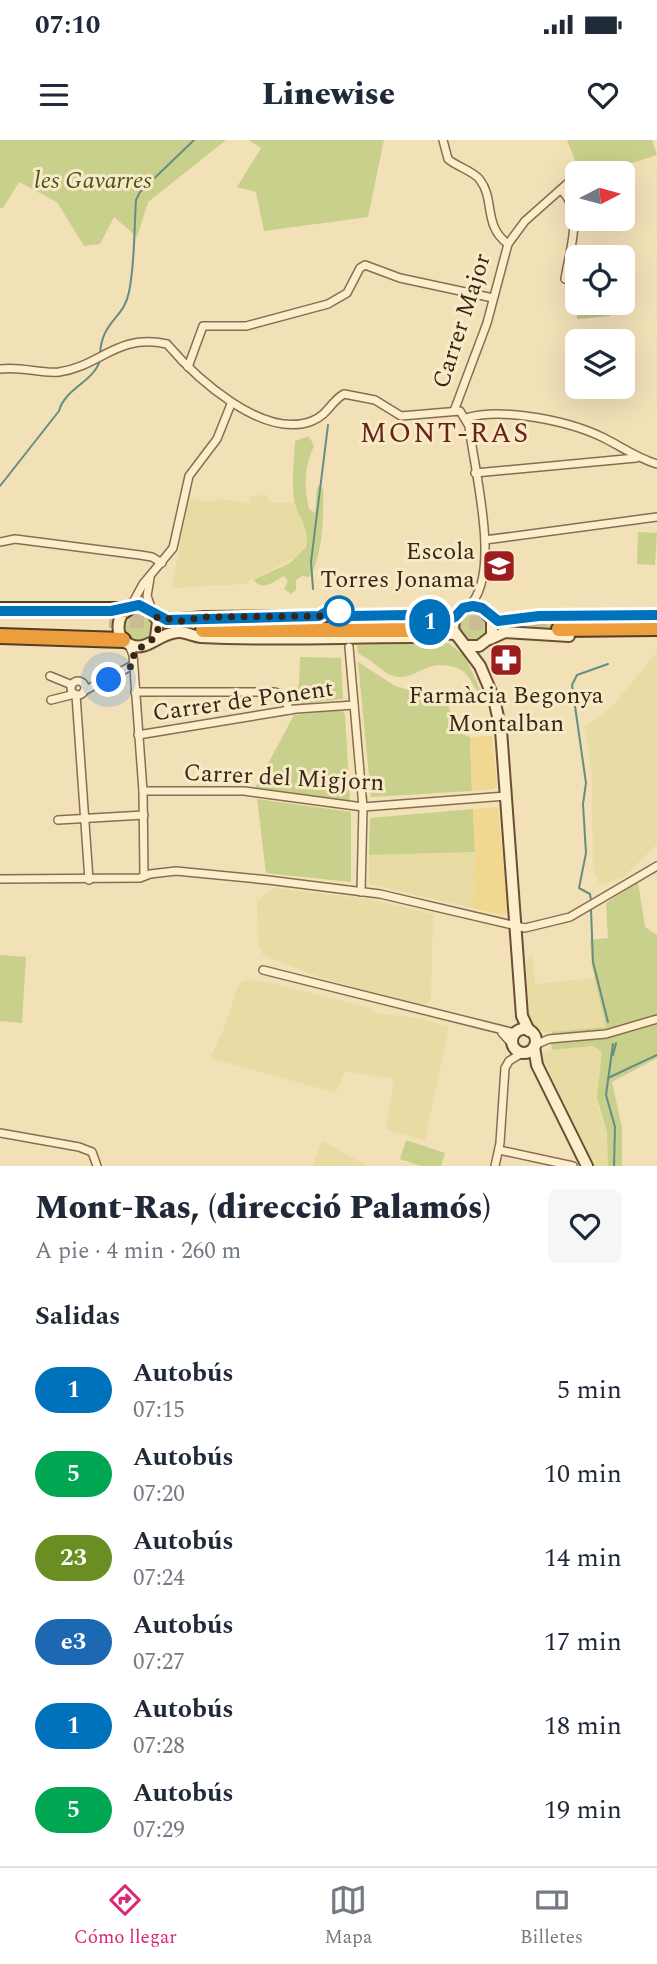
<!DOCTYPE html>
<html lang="es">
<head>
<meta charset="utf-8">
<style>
	body { margin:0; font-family:Spectral,serif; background:#f6f6f7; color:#1f2937; height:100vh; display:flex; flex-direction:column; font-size:26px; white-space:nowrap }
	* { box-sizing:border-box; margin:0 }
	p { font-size:23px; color:#747a83 }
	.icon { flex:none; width:38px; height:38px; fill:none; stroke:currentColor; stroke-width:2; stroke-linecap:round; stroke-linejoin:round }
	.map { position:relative; height:1026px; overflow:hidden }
	.side { display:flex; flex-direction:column; background:#fff; flex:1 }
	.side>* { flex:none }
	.badge { padding:0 14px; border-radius:23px; font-size:24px; line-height:46px }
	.needle { width:46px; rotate:84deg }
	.buttons { position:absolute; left:565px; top:21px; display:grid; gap:14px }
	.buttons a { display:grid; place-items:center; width:70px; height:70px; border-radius:10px; background:#fff; box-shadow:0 7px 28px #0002; font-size:35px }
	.you { position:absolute; width:35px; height:35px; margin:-18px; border:5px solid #fff; border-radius:50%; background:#1a73e8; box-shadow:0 0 0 10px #1a73e833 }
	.map>.badge { position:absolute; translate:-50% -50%; box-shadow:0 0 0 4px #fff }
	h2 { padding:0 35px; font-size:26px; line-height:63px }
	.round { display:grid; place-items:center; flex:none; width:74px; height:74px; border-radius:10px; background:#f6f6f7 }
	.summary { display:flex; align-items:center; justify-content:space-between; height:119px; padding:0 35px }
	h1 { font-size:33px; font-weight:800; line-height:52px }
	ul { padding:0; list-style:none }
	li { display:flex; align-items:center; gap:21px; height:84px; padding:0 35px }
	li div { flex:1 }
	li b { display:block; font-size:26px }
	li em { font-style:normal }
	li .badge { min-width:77px; font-weight:700; text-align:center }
	.status { display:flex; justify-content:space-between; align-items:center; height:49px; padding:0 35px; background:#fff; direction:ltr }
	.status svg { height:19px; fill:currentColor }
	header { display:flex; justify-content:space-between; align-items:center; height:91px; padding:0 35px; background:#fff; font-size:32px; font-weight:800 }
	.menu { display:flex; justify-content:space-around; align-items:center; height:98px; border-top:2px solid #e0e1e3; background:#fff; font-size:19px; color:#747a83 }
	.menu a { display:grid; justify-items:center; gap:4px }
	.menu .current { color:#db2777 }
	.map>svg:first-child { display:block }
	.farmland { fill:#e8dca4 }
	.green { fill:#c8d08b }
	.sand { fill:#f1d790 }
	.cemetery { fill:#bdc38c }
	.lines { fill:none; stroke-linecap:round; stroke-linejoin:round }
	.stream { stroke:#658e83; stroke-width:2 }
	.highway-tunnel { stroke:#ccbb97; stroke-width:14; stroke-dasharray:14 7; stroke-linecap:butt }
	.street-casing { stroke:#886e51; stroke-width:10 }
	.secondary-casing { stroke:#6a4f35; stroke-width:14 }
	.highway-casing { stroke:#553c27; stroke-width:18 }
	.street { stroke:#fcedcb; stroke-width:7 }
	.secondary { stroke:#fcedcb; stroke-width:10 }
	.highway { stroke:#ec9d3c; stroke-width:14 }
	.line-casing { stroke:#fff; stroke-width:16 }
	.line { stroke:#0072bc; stroke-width:10 }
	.walk { stroke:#352618; stroke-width:7; stroke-dasharray:0 12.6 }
	.stop-dot { fill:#fff; stroke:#0072bc; stroke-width:3.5 }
	.labels { text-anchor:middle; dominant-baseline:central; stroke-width:6; stroke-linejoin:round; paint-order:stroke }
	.park-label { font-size:24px; font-style:italic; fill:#47541d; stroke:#f9eac7 }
	.street-label { font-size:24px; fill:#352618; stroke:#f9eac7 }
	.poi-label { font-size:24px; fill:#352618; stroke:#f9eac7; text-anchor:end }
	.quarter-label { font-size:28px; letter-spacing:2px; fill:#662414; stroke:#f9eac7 }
</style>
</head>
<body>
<div class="status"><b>07:10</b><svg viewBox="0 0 49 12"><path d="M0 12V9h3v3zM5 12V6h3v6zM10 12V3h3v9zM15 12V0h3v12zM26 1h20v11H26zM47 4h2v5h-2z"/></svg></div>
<header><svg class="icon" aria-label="menu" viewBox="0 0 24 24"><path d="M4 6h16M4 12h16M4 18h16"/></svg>Linewise<svg class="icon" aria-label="heart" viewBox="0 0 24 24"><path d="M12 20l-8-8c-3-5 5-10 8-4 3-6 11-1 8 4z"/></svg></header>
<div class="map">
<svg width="657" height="1026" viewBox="0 0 657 1026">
	<rect width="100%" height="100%" fill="#f2e0b7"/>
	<g class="farmland">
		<path d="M267,355L268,362L295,363L308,398L300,415L244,444L172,448L189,358L209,362L218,359L250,363V356Z"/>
		<path d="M657,512V704L624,737L603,744L599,743L593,727L592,638L585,587L611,568Z"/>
		<path d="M475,712L473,768L369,744V715Z"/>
		<path d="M274,748L368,759L433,774L431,860L427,864L415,865L320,837L263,815L258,804L257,761Z"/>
		<path d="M533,814L535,844L595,838L606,887L545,893L529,882L526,821Z"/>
		<path d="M247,840L266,842L371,868L378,874L419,878L449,887L425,1000L386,990L394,939L345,931L337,950L333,952L210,918L226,884L237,848L241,842Z"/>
		<path d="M593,906L602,912L598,966L607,992L608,1026H594L543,918L546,911Z"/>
		<path d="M322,1001L368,1026H312Z"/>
	</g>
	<g class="green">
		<path d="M0,0H226L148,62L137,97L114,77L100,104L84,106L57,62L19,42L3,68H0Z"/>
		<path d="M249,0H384L368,77L264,91L256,52L237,47L261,8Z"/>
		<path d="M567,0H652L657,15L600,33H580Z"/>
		<path d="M309,296L314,306C304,327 304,346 309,369L315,373L317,348L319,345L323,348C324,372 323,419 309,437L302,436L296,440V450L291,454L284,449L288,441L284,436C273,441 265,452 253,440L290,423L306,407C310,390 300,380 295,364C291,346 294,320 295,301Z"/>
		<path d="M638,392L657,393L655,425L637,424Z"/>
		<circle cx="138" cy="486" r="16"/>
		<circle cx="473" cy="486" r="15"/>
		<path d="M560,478V492L504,489V484Z"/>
		<path d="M448,503L465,516L482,554C472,549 471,533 457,528C428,518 420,537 400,537C382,536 374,519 358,514L357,505Z"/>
		<path d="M300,517L341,518L343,559L291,565L287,556L295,557L299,544Z"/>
		<path d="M358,522L395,546L446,560L458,592L470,597L472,651L371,657Z"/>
		<path d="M342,570L345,574L350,661L255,648L294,575Z"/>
		<path d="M257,659L351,672V742L266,733Z"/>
		<path d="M473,669L475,712L369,715L370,678Z"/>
		<path d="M638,742L645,787L657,795V875L614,888L552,895V892L606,887L592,826L590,800L608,798L606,763Z"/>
		<path d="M0,815L26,817L22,883L0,881Z"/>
		<path d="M657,883V918L612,942L622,988V1026H608L607,992L597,958L602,912L593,906L552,910L551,904L604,898Z"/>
		<path d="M406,1000L445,1013L441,1026H421L400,1019Z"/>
	</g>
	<g class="sand">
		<path d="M492,596L497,644L494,649L472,651L470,597Z"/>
		<path d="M498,667L507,763V773L502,775L473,768L475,712L473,669Z"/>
	</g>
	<path class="cemetery" d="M575,139L578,163H610V176L577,179Z"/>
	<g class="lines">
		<g class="stream">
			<path d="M100,215C101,181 124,179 129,152C135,123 134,91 136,60L140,52L194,0"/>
			<path d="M0,346L59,271C65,248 94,242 100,220"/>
			<path d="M313,449L311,422L328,285"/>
			<path d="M591,760L590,754L579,748L586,713L583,664L586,643L572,545L577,535L608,524"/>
			<path d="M591,769L593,822L608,882"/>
			<path d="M613,904L606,955L615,987L614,1026"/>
			<path d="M613,915L616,903"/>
			<path d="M608,938L657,915"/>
		</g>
		<g class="highway-tunnel">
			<path d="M109,481L170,482"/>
			<path d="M406,484L561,482"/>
		</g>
		<defs>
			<g id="street">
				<path d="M443,0L448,19C457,27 474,31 480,40C495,59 483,86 508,104"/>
				<path d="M561,50C585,71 569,111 565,139"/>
				<path d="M188,227L203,186H246L328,164L347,153L360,128L365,125L400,138L493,158"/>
				<path d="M0,229C21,226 41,234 59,232C101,226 117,193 167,204C196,238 263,300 312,281C329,274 331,261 344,254L375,260L401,276L460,271L469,286C474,330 503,436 468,467"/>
				<path d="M454,271L487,183L508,104L525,81L569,42"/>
				<path d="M466,278C502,267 570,281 604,298C622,307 637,318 657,324"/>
				<path d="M475,333L636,318"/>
				<path d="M485,400L657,377"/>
				<path d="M0,402L15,399L140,415L152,417L162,423"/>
				<path d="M150,438L147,456L152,470"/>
				<path d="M131,466L143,444L173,408L189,336L217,299L231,264"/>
				<path d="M129,505L133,515L143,651L144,736"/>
				<path d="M349,507L363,667L361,752"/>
				<path d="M50,536L72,545"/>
				<circle cx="78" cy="548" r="7"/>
				<path d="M84,551L133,525"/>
				<path d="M135,552H275L282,555L290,570"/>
				<path d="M76,555L89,740"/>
				<path d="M51,560L75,554"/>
				<path d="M138,595L296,569L354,565"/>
				<path d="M143,651H244L363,667L506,656"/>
				<path d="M58,680L144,675"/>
				<path d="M0,739L140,738L150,734L176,731L268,740L380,754L525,788L570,777L657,726"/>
				<path d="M263,830L515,893"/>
				<path d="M502,893L512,904"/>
				<path d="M535,905L549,899L606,894L657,879"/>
				<path d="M0,993L79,1007L92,1012L97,1026"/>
				<path d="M499,1010L573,1026"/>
				<path d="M495,1026L500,1003L505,928L509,921L522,913"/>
			</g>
			<g id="secondary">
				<path d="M157,477L167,480L204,477L408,475L432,482L455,477"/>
				<path d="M491,477L505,481L539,476L657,475"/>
				<path d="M156,497L158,481L149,469L136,465L122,474C116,485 117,500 131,505C148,512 161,491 180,492C188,493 194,496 201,497C271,501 342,497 412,497L436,492L454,494"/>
				<path d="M490,499L505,492L569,496"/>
				<path d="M465,506H479L492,496V480L482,468C465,463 453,472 453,490L480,526L494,559L501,590L522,876L529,891"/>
				<circle cx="524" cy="901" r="12"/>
				<path d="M534,907L537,925L587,1026"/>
			</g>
			<g id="highway">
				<path d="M0,470H125"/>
				<path d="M559,489L657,488"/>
				<path d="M203,490H407"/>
				<path d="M0,496L123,500"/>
			</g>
		</defs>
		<use href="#street" class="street-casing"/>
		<use href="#secondary" class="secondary-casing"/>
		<use href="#highway" class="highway-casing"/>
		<use href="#street" class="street"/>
		<use href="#secondary" class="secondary"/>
		<use href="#highway" class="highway"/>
	</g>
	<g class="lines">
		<defs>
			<path id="line" d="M0,471H111L139,465L167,480L319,476L326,472L341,471L351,476L408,475L443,482L455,477L463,468L473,466L482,468L498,481L539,476L657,475"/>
		</defs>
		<use href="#line" class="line-casing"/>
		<use href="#line" class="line"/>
		<path class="walk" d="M109,540L133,525L134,512L156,497L159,485L157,477L182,481L204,477L335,476L339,471"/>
	</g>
	<defs>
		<symbol id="school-square" viewBox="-11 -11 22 22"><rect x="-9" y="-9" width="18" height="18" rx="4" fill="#9d1c1e" stroke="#f9eac7"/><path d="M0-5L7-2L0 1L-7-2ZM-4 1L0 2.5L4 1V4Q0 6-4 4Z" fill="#fff"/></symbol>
		<symbol id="pharmacy-square" viewBox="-11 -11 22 22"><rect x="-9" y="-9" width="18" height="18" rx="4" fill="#9d1c1e" stroke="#f9eac7"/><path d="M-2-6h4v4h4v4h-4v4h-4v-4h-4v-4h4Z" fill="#fff"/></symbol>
	</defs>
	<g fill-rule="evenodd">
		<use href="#school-square" x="480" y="407" width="38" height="38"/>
		<use href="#pharmacy-square" x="487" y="501" width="38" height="38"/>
	</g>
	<circle class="stop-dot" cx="339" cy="471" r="14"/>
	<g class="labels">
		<g class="park-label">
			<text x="93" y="41">les Gavarres</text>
		</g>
		<g class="street-label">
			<text transform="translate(462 181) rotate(-72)">Carrer Major</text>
			<text transform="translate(243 561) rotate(-8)">Carrer de Ponent</text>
			<text transform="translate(284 638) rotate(3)">Carrer del Migjorn</text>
		</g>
		<g class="poi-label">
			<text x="475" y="412">Escola<tspan x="475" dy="28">Torres Jonama</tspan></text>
			<text x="506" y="556" text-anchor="middle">Farmàcia Begonya<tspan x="506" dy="28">Montalban</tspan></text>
		</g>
		<g class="quarter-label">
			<text x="445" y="293">MONT-RAS</text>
		</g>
	</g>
</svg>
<div class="buttons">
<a><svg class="needle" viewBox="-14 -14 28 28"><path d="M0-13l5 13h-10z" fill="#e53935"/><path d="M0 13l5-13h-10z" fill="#747a83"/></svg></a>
<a><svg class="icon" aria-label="locate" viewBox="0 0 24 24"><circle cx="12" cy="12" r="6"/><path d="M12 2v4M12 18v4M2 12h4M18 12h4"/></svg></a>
<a><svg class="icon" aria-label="layers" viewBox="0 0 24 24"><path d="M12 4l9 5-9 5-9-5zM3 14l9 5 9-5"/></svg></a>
</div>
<div class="you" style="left:109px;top:540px"></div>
<b class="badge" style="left:430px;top:482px;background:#0072bc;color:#fff">1</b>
</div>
<section class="side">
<div class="summary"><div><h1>Mont-Ras, (direcció Palamós)</h1><p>A pie · 4 min · 260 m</p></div><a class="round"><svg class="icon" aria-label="heart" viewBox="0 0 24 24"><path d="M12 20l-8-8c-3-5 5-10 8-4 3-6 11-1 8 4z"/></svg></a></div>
<h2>Salidas</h2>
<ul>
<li><span class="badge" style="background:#0072bc;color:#fff">1</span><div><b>Autobús</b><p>07:15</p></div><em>5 min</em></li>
<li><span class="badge" style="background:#00a651;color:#fff">5</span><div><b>Autobús</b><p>07:20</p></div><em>10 min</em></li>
<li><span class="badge" style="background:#6b8e23;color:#fff">23</span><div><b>Autobús</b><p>07:24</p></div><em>14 min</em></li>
<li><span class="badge" style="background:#1d68b3;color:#fff">e3</span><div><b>Autobús</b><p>07:27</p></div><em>17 min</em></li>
<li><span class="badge" style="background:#0072bc;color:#fff">1</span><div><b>Autobús</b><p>07:28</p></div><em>18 min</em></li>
<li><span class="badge" style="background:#00a651;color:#fff">5</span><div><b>Autobús</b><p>07:29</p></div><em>19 min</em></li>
</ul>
</section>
<nav class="menu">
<a class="current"><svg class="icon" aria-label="directions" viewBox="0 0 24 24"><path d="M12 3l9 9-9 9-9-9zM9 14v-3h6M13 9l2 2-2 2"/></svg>Cómo llegar</a>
<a><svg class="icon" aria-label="map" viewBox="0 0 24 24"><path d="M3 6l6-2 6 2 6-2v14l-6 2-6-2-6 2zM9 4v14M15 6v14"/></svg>Mapa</a>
<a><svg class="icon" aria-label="tickets" viewBox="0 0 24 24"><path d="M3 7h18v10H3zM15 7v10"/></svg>Billetes</a>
</nav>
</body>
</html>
